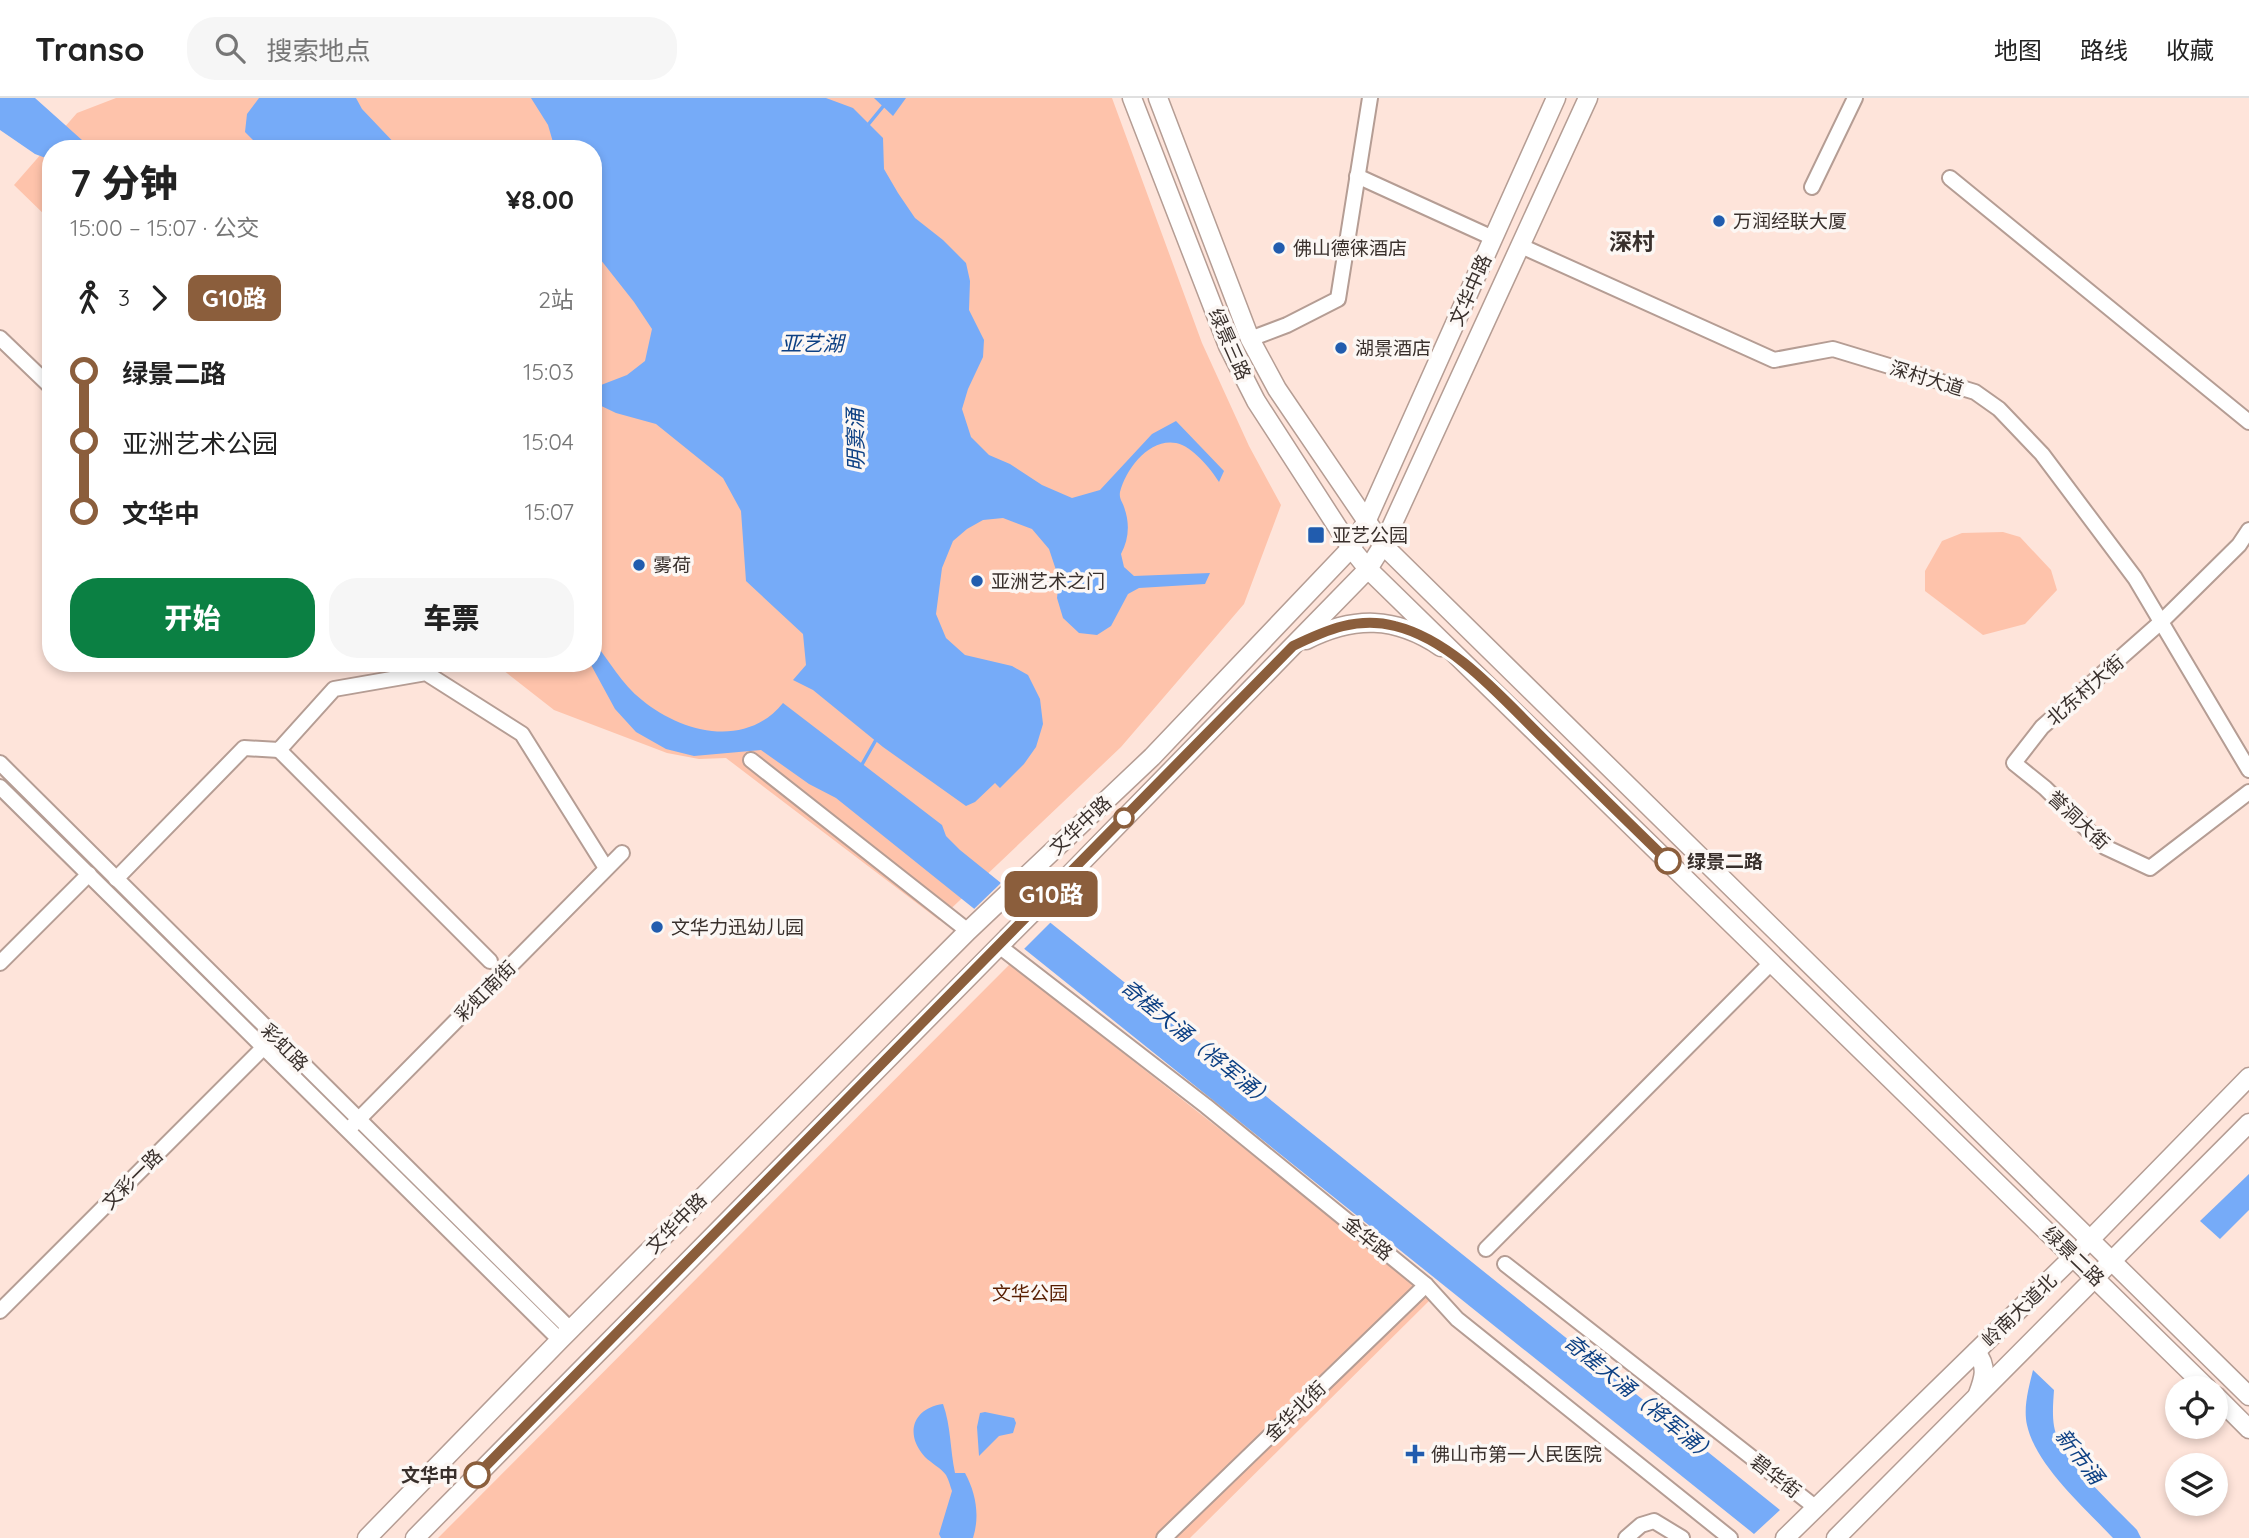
<!DOCTYPE html>
<html lang="zh">
<head>
<meta charset="utf-8">
<style>
	body { margin:0; font-family:Quicksand,"Noto Sans SC",sans-serif; background:#f6f6f6; color:#222; height:100vh; display:flex; flex-direction:column; font-size:26px; white-space:nowrap }
	* { box-sizing:border-box; margin:0 }
	p { font-size:23px; color:#767676 }
	.icon { flex:none; width:38px; height:38px; fill:none; stroke:currentColor; stroke-width:2; stroke-linecap:round; stroke-linejoin:round }
	.map { position:relative; flex:1; overflow:hidden }
	.details { position:absolute; left:42px; top:42px; width:560px; height:532px; display:flex; flex-direction:column; background:#fff; border-radius:28px; box-shadow:0 4px 10px #0003 }
	.details>* { flex:none }
	.badge { padding:0 14px; border-radius:10px; font-size:24px; line-height:46px }
	.controls { position:absolute; left:2165px; top:1278px; display:grid; gap:14px }
	.controls a { display:grid; place-items:center; width:63px; height:63px; border-radius:50%; background:#fff; box-shadow:0 4px 10px #0003; font-size:35px }
	.map>.badge { position:absolute; translate:-50% -50%; box-shadow:0 0 0 4px #fff }
	.legs { display:flex; align-items:center; gap:10px; height:77px; padding:0 28px; font-size:23px }
	.legs p { margin-inline-start:auto }
	.summary { display:flex; align-items:center; justify-content:space-between; height:119px; padding:0 28px }
	h1 { font-size:38px; font-weight:800; line-height:52px }
	.action { display:flex; gap:14px; margin-top:auto; padding:14px 28px }
	.action a { flex:1; height:80px; border-radius:28px; background:#0b8043; color:#fff; font-size:28px; font-weight:800; line-height:80px; text-align:center }
	.action a+a { background:#f6f6f6; color:#222 }
	ul { padding:0 28px; list-style:none }
	li { display:flex; align-items:center; gap:24px; height:70px; font-size:26px }
	li i { display:grid; place-items:center; width:10px; height:100%; margin:0 9px; background:currentColor }
	li i::after { content:''; width:18px; height:18px; margin:-9px; border:5px solid; border-radius:50%; background:#fff }
	li p { margin-inline-start:auto }
	li:first-child i { background:linear-gradient(#0000 50%,currentColor 0) }
	li:last-child i { background:linear-gradient(currentColor 50%,#0000 0) }
	header { display:flex; align-items:center; gap:42px; box-sizing:border-box; height:98px; padding:0 35px; background:#fff; border-bottom:2px solid #e0e0e0 }
	header strong { font-size:33px }
	nav { display:flex; gap:38px; margin-inline-start:auto; font-size:24px }
	.search { width:490px; height:63px; background:#f6f6f6; display:flex; align-items:center; gap:18px; box-sizing:border-box; padding:0 24px; border-radius:28px; color:#767676; font-size:26px }
	.map>svg:first-child { display:block }
	.green { fill:#fec3ab }
	.water { fill:#76abf8 }
	.pier { fill:#fee4da }
	.lines { fill:none; stroke-linecap:round; stroke-linejoin:round }
	.stream { stroke:#76abf8; stroke-width:3.5 }
	.minor-casing { stroke:#b59d94; stroke-width:18 }
	.major-casing { stroke:#b59d94; stroke-width:21 }
	.minor { stroke:#fff; stroke-width:14 }
	.major { stroke:#fff; stroke-width:18 }
	.major-bridge-casing { stroke:#b59d94; stroke-width:21; stroke-linecap:butt }
	.major-bridge { stroke:#fff; stroke-width:18 }
	.line-1-casing { stroke:#fff; stroke-width:16 }
	.line-1 { stroke:#8b5e3c; stroke-width:10 }
	.poi-dot { fill:#215cae; stroke:#fcf7f4; stroke-width:2.5 }
	.stop-1-dot { fill:#fff; stroke:#8b5e3c; stroke-width:3.5 }
	.labels { text-anchor:middle; dominant-baseline:central; stroke-width:7; stroke-linejoin:round; paint-order:stroke }
	.poi-label { font-size:19px; fill:#39302c; stroke:#fcf7f4; text-anchor:start }
	.street-label { font-size:19px; fill:#39302c; stroke:#fcf7f4 }
	.stop-label { font-size:19px; font-weight:bold; fill:#39302c; stroke:#fcf7f4; text-anchor:start }
	.park-label { font-size:19px; fill:#591f02; stroke:#fcf7f4 }
	.water-label { font-size:21px; font-style:italic; fill:#0e4184; stroke:#fcf7f4 }
	.quarter-label { font-size:23px; font-weight:bold; fill:#39302c; stroke:#fcf7f4 }
</style>
</head>
<body>
<header>
<strong>Transo</strong>
<div class="search"><svg class="icon" aria-label="search" viewBox="0 0 24 24"><circle cx="10" cy="10" r="6"/><path d="M15 15l6 6"/></svg>搜索地点</div>
<nav><a>地图</a><a>路线</a><a>收藏</a></nav>
</header>
<div class="map">
<svg width="2249" height="1440" viewBox="0 0 2249 1440">
	<rect width="100%" height="100%" fill="#fee4da"/>
	<g class="green">
		<path d="M116,0H1112L1202,245L1249,348L1281,407L1244,506L1121,649L939,822L726,660L699,661L667,655L554,612L494,565H593V51H51V123L14,87L77,15Z"/>
		<path d="M2003,434L2020,439L2051,472L2057,492L2025,526L1983,537L1925,493V473L1942,443L1962,435Z"/>
		<path d="M1010,866L1433,1199L1190,1440H438Z"/>
	</g>
	<g class="water">
		<path d="M0,0H35L92,51H51V62L35,56L0,32Z"/>
		<path d="M259,0H356L362,11L400,51H262L245,34L247,16Z"/>
		<path d="M531,0H826L853,10L883,40L884,71L898,95L915,120L943,142L966,165L970,183L969,212L984,242L983,259L968,291L962,311L971,339L989,357L1010,366L1042,387L1072,400L1100,392L1152,336L1176,323L1224,373L1219,384C1211,371 1192,348 1176,345C1149,340 1126,371 1120,394C1119,401 1122,403 1124,409C1130,425 1129,441 1121,456L1124,469L1134,478L1210,475L1205,486L1139,490L1128,496L1111,528L1097,537L1079,535L1063,520L1057,500L1059,481L1049,451L1032,431L1003,420L983,422L967,431L953,443L942,470L936,516L946,540L965,557L1012,568L1028,577L1040,601L1043,626L1036,649L1024,666L1000,690L995,685L975,704L966,708L883,649L813,592L793,582L806,567L803,536L746,483L741,413L723,380L656,326L616,315L593,304V280L601,287L627,277L645,263L652,231L634,204L593,152V51H555L548,27Z"/>
		<path d="M874,0H906L893,18Z"/>
		<path d="M593,543C610,563 621,586 642,602C682,635 746,651 783,605L942,727L946,738L960,752L1780,1412L1754,1436L836,700L809,686L761,652L694,658L666,651L636,634L615,611L590,565H593Z"/>
		<path d="M2249,1076V1112L2220,1141L2200,1123Z"/>
		<path d="M2033,1272L2054,1292C2053,1308 2051,1326 2058,1341C2073,1371 2113,1407 2137,1432L2141,1440H2113C2085,1410 2036,1368 2027,1327C2023,1309 2029,1289 2033,1272Z"/>
		<path d="M943,1306C951,1328 950,1351 955,1375H965C976,1395 980,1418 973,1440H941L939,1436L952,1393C950,1388 949,1382 946,1377C941,1370 931,1365 925,1359C904,1336 913,1310 943,1306Z"/>
		<path d="M985,1314L1014,1320L1016,1325L1013,1335L999,1338L979,1358L977,1329L980,1315Z"/>
	</g>
	<path class="pier" d="M1002,784L1051,824L1023,852L973,812Z"/>
	<g class="lines">
		<g class="stream">
			<path d="M867,28L890,0"/>
			<path d="M860,670L877,640"/>
		</g>
		<defs>
			<g id="minor">
				<path d="M1357,78L1493,140"/>
				<path d="M1950,80L2249,324"/>
				<path d="M1812,89L1855,0"/>
				<path d="M1521,148L1774,262L1833,251L1975,294L1999,311L2042,356L2135,480L2249,672"/>
				<path d="M0,240L51,289"/>
				<path d="M1250,241L1287,227L1338,201L1370,0"/>
				<path d="M2249,432L2239,447L2161,524L2042,629L2014,665L2045,690L2105,749L2150,770L2249,694"/>
				<path d="M279,652L490,863"/>
				<path d="M751,662L968,833"/>
				<path d="M0,665L570,1231"/>
				<path d="M0,689L560,1242"/>
				<path d="M116,781L244,650L279,652L334,591L426,575L522,636L606,770"/>
				<path d="M999,848L1206,1008L1426,1187L1457,1221L1730,1440"/>
				<path d="M0,865L89,776"/>
				<path d="M352,1028L622,755"/>
				<path d="M1486,1151L1771,865"/>
				<path d="M1505,1166L1815,1409"/>
				<path d="M0,1213L264,949"/>
				<path d="M1164,1440L1426,1187"/>
				<path d="M1626,1440L1641,1427L1654,1423L1682,1440"/>
			</g>
			<g id="major">
				<path d="M1132,0L1228,248L1256,303L1351,450L1368,471L2207,1290"/>
				<path d="M1158,0L1250,241L1277,291L1383,447L2249,1298"/>
				<path d="M1306,542C1354,518 1395,518 1441,549"/>
				<path d="M1036,811L1368,471L1383,447L1588,0"/>
				<path d="M1976,1254C1988,1268 1984,1280 1978,1296"/>
				<path d="M2216,1298L2249,1331"/>
				<path d="M367,1440L560,1242L968,833L1152,659L1351,450L1366,424L1556,0"/>
				<path d="M415,1440L1007,840"/>
				<path d="M1785,1440L2074,1158L2249,979"/>
				<path d="M1836,1440L2249,1025"/>
			</g>
		</defs>
		<use href="#minor" class="minor-casing"/>
		<use href="#major" class="major-casing"/>
		<use href="#minor" class="minor"/>
		<use href="#major" class="major"/>
		<defs>
			<path id="major-bridge" d="M1007,840L1036,811"/>
		</defs>
		<use href="#major-bridge" class="major-bridge-casing"/>
		<use href="#major-bridge" class="major-bridge"/>
	</g>
	<g class="lines">
		<defs>
			<path id="line-1" d="M477,1377L1293,548C1326,532 1358,518 1395,528C1456,543 1506,605 1550,647C1589,686 1629,725 1668,763"/>
		</defs>
		<use href="#line-1" class="line-1-casing"/>
		<use href="#line-1" class="line-1"/>
	</g>
	<g class="poi-dot">
		<circle cx="1719" cy="123" r="7"/>
		<circle cx="1279" cy="150" r="7"/>
		<circle cx="1341" cy="250" r="7"/>
		<rect x="1307" y="428" width="18" height="18" rx="3.5"/>
		<circle cx="639" cy="467" r="7"/>
		<circle cx="977" cy="483" r="7"/>
		<circle cx="657" cy="829" r="7"/>
		<path d="M1411.5 1345.5h7v7h7v7h-7v7h-7v-7h-7v-7h7z"/>
	</g>
	<g class="stop-1-dot">
		<circle cx="1124" cy="720" r="9"/>
		<circle cx="1668" cy="763" r="12"/>
		<circle cx="477" cy="1377" r="12"/>
	</g>
	<g class="labels">
		<g class="poi-label">
			<text x="1733" y="123">万润经联大厦</text>
			<text x="1293" y="150">佛山德徕酒店</text>
			<text x="1355" y="250">湖景酒店</text>
			<text x="1332" y="437">亚艺公园</text>
			<text x="653" y="467">雾荷</text>
			<text x="991" y="483">亚洲艺术之门</text>
			<text x="671" y="829">文华力迅幼儿园</text>
			<text x="1431" y="1356">佛山市第一人民医院</text>
		</g>
		<g class="street-label">
			<text transform="translate(1470 192) rotate(-66)">文华中路</text>
			<text transform="translate(1230 246) rotate(66)">绿景三路</text>
			<text transform="translate(1927 280) rotate(17)">深村大道</text>
			<text transform="translate(2085 592) rotate(-41)">北东村大街</text>
			<text transform="translate(2079 722) rotate(43)">誉洞大街</text>
			<text transform="translate(1080 727) rotate(-43)">文华中路</text>
			<text transform="translate(485 893) rotate(-45)">彩虹南街</text>
			<text transform="translate(285 949) rotate(45)">彩虹路</text>
			<text transform="translate(132 1081) rotate(-45)">文彩一路</text>
			<text transform="translate(676 1125) rotate(-45)">文华中路</text>
			<text transform="translate(1368 1140) rotate(39)">金华路</text>
			<text transform="translate(2074 1158) rotate(44)">绿景二路</text>
			<text transform="translate(2019 1212) rotate(-44)">岭南大道北</text>
			<text transform="translate(1295 1313) rotate(-44)">金华北街</text>
			<text transform="translate(1776 1378) rotate(38)">碧华街</text>
		</g>
		<g class="stop-label">
			<text x="1687" y="763">绿景二路</text>
			<text x="458" y="1377" text-anchor="end">文华中</text>
		</g>
		<g class="park-label">
			<text x="1030" y="1195">文华公园</text>
		</g>
		<g class="water-label">
			<text x="812" y="245">亚艺湖</text>
			<text transform="translate(855 342) rotate(-91)">明窦涌</text>
			<text transform="translate(1198 945) rotate(39)">奇槎大涌（将军涌）</text>
			<text transform="translate(1641 1300) rotate(39)">奇槎大涌（将军涌）</text>
			<text transform="translate(2080 1358) rotate(52)">新市涌</text>
		</g>
		<g class="quarter-label">
			<text x="1632" y="143">深村</text>
		</g>
	</g>
</svg>
<div class="controls">
<a><svg class="icon" aria-label="locate" viewBox="0 0 24 24"><circle cx="12" cy="12" r="6"/><path d="M12 2v4M12 18v4M2 12h4M18 12h4"/></svg></a>
<a><svg class="icon" aria-label="layers" viewBox="0 0 24 24"><path d="M12 4l9 5-9 5-9-5zM3 14l9 5 9-5"/></svg></a>
</div>
<b class="badge" style="left:1051px;top:796px;background:#8b5e3c;color:#fff">G10路</b>
<section class="details">
<div class="summary"><div><h1>7 分钟</h1><p>15:00 – 15:07 · 公交</p></div><b>¥8.00</b></div>
<div class="legs"><svg class="icon" aria-label="walk" viewBox="0 0 24 24"><circle cx="13" cy="4" r="2"/><path d="M13 8l-2 6 4 7M11 14l-3 7M7 12l3-4h3l4 4"/></svg>3<svg class="icon" aria-label="forward" viewBox="0 0 24 24"><path d="M9 5l7 7-7 7"/></svg><b class="badge" style="background:#8b5e3c;color:#fff">G10路</b><p>2站</p></div>
<ul>
<li><i style="color:#8b5e3c"></i><b>绿景二路</b><p>15:03</p></li>
<li><i style="color:#8b5e3c"></i><span>亚洲艺术公园</span><p>15:04</p></li>
<li><i style="color:#8b5e3c"></i><b>文华中</b><p>15:07</p></li>
</ul>
<div class="action"><a>开始</a><a>车票</a></div>
</section>
</div>
</body>
</html>
